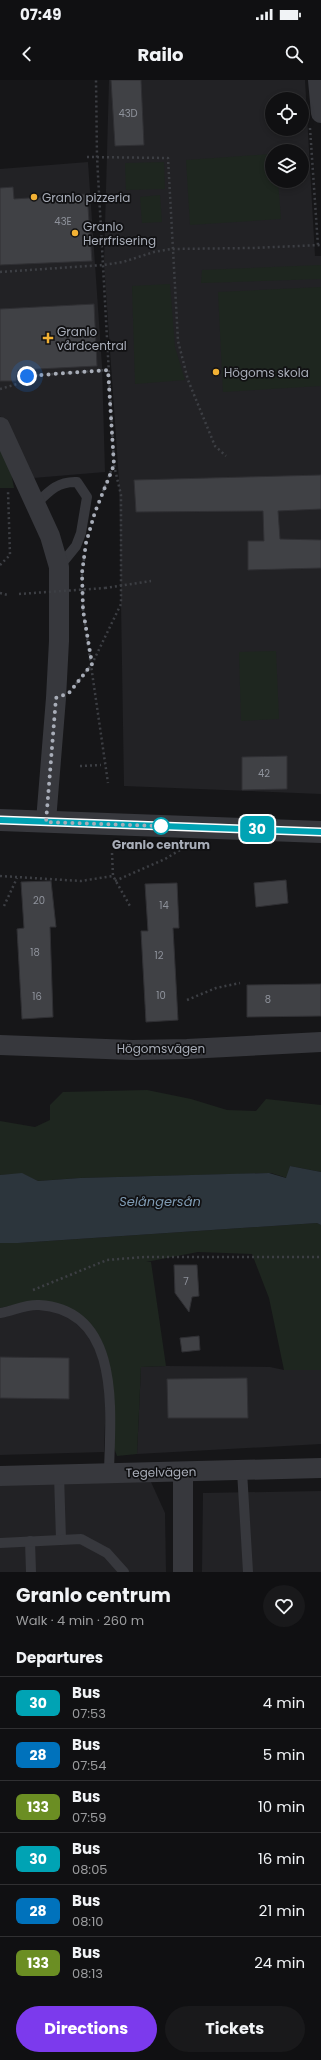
<!DOCTYPE html>
<html lang="en">
<head>
<meta charset="utf-8">
<style>
	body { margin:0; font-family:Poppins,sans-serif; background:#19191b; color:#f1f3f6; height:100vh; display:flex; flex-direction:column; font-size:15px; white-space:nowrap }
	* { box-sizing:border-box; margin:0 }
	p { font-size:13px; color:#9c9d9f }
	.icon { flex:none; width:22px; height:22px; fill:none; stroke:currentColor; stroke-width:2; stroke-linecap:round; stroke-linejoin:round }
	.map { position:relative; height:1492px; overflow:hidden }
	.side { display:flex; flex-direction:column; background:#101012; flex:1 }
	.side>* { flex:none }
	.badge { padding:0 8px; border-radius:6px; font-size:14px; line-height:26px }
	.controls { position:absolute; left:265px; top:12px; display:grid; gap:8px }
	.controls a { display:grid; place-items:center; width:44px; height:44px; border-radius:50%; background:#101012; box-shadow:0 2px 6px #0003,0 0 0 1px #303032; font-size:20px }
	.you { position:absolute; width:20px; height:20px; margin:-10px; border:3px solid #fff; border-radius:50%; background:#1a73e8; box-shadow:0 0 0 6px #1a73e833 }
	.map>.badge { position:absolute; translate:-50% -50%; box-shadow:0 0 0 2px #fff }
	h2 { padding:0 16px; font-size:15px; line-height:36px }
	.round { display:grid; place-items:center; flex:none; width:42px; height:42px; border-radius:21px; background:#19191b }
	.overview { display:flex; align-items:center; justify-content:space-between; height:68px; padding:0 16px }
	h1 { font-size:19px; font-weight:700; line-height:30px }
	.primary-button { display:flex; gap:8px; margin-top:auto; padding:8px 16px }
	.primary-button a { flex:1; height:46px; border-radius:24px; background:#7c3aed; color:#fff; font-size:16px; font-weight:700; line-height:46px; text-align:center }
	.primary-button a+a { background:#19191b; color:#f1f3f6 }
	ul { padding:0; list-style:none }
	li { display:flex; align-items:center; gap:12px; height:52px; padding:0 16px; border-top:1px solid #303032 }
	li div { flex:1 }
	li b { display:block; font-size:15px }
	li em { font-style:normal }
	li .badge { min-width:44px; font-weight:700; text-align:center }
	.status { display:flex; justify-content:space-between; align-items:center; height:28px; padding:0 20px; background:#101012; direction:ltr }
	.status svg { height:11px; fill:currentColor }
	header { display:flex; justify-content:space-between; align-items:center; height:52px; padding:0 16px; background:#101012; font-size:18px; font-weight:700 }
	.map>svg:first-child { display:block }
	.built { fill:#222225; fill-rule:evenodd }
	.green { fill:#1e261f }
	.water { fill:#2c353c }
	.building { fill:#404145; stroke:#303034 }
	.lines { fill:none; stroke-linecap:round; stroke-linejoin:round }
	.path { stroke:#3d3f44; stroke-width:2.5; stroke-dasharray:2 3; stroke-linecap:butt }
	.service { stroke:#37383d; stroke-width:10 }
	.minor { stroke:#37383d; stroke-width:20 }
	.tertiary { stroke:#37383d; stroke-width:22 }
	.path-bridge { stroke:#3d3f44; stroke-width:2.5; stroke-dasharray:2 3; stroke-linecap:butt }
	.line-casing { stroke:#fff; stroke-width:9 }
	.line { stroke:#00a3b4; stroke-width:6 }
	.walk { stroke:#a8adb8; stroke-width:4; stroke-dasharray:0 7.2 }
	.poi-dot { fill:#f2b134; stroke:#111113; stroke-width:1.5 }
	.stop-dot { fill:#fff; stroke:#00a3b4; stroke-width:2 }
	.labels { text-anchor:middle; dominant-baseline:central; stroke-width:3.5; stroke-linejoin:round; paint-order:stroke }
	.number-label { font-size:10px; fill:#8e929b }
	.poi-label { font-size:12px; fill:#a8adb8; stroke:#111113; text-anchor:start }
	.stop-label { font-size:12px; font-weight:bold; fill:#a8adb8; stroke:#111113 }
	.street-label { font-size:12px; fill:#a8adb8; stroke:#111113 }
	.water-label { font-size:13px; font-style:italic; fill:#7f9bb3; stroke:#111113 }
</style>
</head>
<body>
<div class="status"><b>07:49</b><svg viewBox="0 0 49 12"><path d="M0 12V9h3v3zM5 12V6h3v6zM10 12V3h3v9zM15 12V0h3v12zM26 1h20v11H26zM47 4h2v5h-2z"/></svg></div>
<header><svg class="icon" aria-label="back" viewBox="0 0 24 24"><path d="M15 5l-7 7 7 7"/></svg>Railo<svg class="icon" aria-label="search" viewBox="0 0 24 24"><circle cx="10" cy="10" r="6"/><path d="M15 15l6 6"/></svg></header>
<div class="map">
<svg width="321" height="1492" viewBox="0 0 321 1492">
	<rect width="100%" height="100%" fill="#161618"/>
	<g class="built">
		<path d="M109,0H305L315,176H321V714L124,706L119,401L104,183ZM272,19H302V49H272ZM272,71H302V101H272Z"/>
		<path d="M88,82L102,286L105,392L33,398L0,336V89Z"/>
		<path d="M37,1222H54L83,1237L104,1293L106,1315L104,1372L0,1375V1228Z"/>
		<path d="M166,1286L270,1287L284,1290H321V1364L137,1374L141,1287Z"/>
		<path d="M151,1402L165,1433L166,1492H0V1403Z"/>
		<path d="M321,1411V1492H202L203,1413Z"/>
	</g>
	<g class="green">
		<path d="M272,74V101H278L281,139L190,145L186,80Z"/>
		<path d="M164,82L165,109L126,110L125,83Z"/>
		<path d="M160,115L162,142L142,143L140,117Z"/>
		<path d="M321,185V199L201,203L202,190Z"/>
		<path d="M170,204L175,267L185,300L135,304L132,206Z"/>
		<path d="M321,207V306L223,312L218,212Z"/>
		<path d="M0,364L8,376L14,408H0Z"/>
		<path d="M276,571L279,639L241,641L239,572Z"/>
		<path d="M147,1010L191,1019L227,1030L256,1031L266,1019L321,1025V1092L290,1086L287,1098L271,1093L80,1098L38,1101L23,1094L0,1095V1041L35,1047L50,1040V1025L63,1012Z"/>
		<path d="M317,1143L321,1145V1290H284L269,1218L252,1174L198,1172L146,1182H151L166,1286L141,1287L137,1374L117,1376L114,1368C113,1314 121,1242 55,1223C38,1218 16,1225 0,1228V1163H18Z"/>
	</g>
	<path class="water" d="M290,1086L321,1092V1145L317,1143L18,1163H0V1095L22,1093L38,1101L80,1098L269,1093L286,1098Z"/>
	<g class="building">
		<path d="M111,0H141L144,65L115,66Z"/>
		<path d="M13,107L14,119L87,114L92,181L0,185V108Z"/>
		<path d="M94,224L97,286L18,290L16,301H0V229Z"/>
		<path d="M321,395V429L278,431L280,459L321,460V488L248,490V461H264L263,431L136,432L134,400Z"/>
		<path d="M287,676V709L242,710V677Z"/>
		<path d="M286,800L288,823L256,827L254,803Z"/>
		<path d="M51,801L56,847H50L53,937L22,939L17,849L24,848L21,802Z"/>
		<path d="M177,803L179,848H173L178,940L146,942L141,851H148L145,804Z"/>
		<path d="M321,904V936L247,937V905Z"/>
		<path d="M174,1185H197L199,1216L192,1217L189,1232L175,1213Z"/>
		<path d="M199,1256L200,1270L182,1272L180,1258Z"/>
		<path d="M0,1277L69,1278V1319L0,1318Z"/>
		<path d="M247,1298L248,1338H168L167,1299Z"/>
	</g>
	<g class="lines">
		<g class="path">
			<path d="M310,48L318,166"/>
			<path d="M87,77L168,78L178,261L188,300L215,366L226,376"/>
			<path d="M0,192L103,185L123,182L154,172L171,169L252,168L321,165"/>
			<path d="M0,309L17,304L27,296L108,290"/>
			<path d="M101,416L113,386"/>
			<path d="M84,479L82,493L83,530L108,703"/>
			<path d="M0,485L10,475L8,411"/>
			<path d="M105,508L151,501"/>
			<path d="M0,513L8,515"/>
			<path d="M76,604L92,584L121,524V415L114,385L97,77L96,0"/>
			<path d="M80,686L101,685"/>
			<path d="M112,773L113,796L130,826"/>
			<path d="M0,796L81,801L113,796"/>
			<path d="M115,801L165,779L185,767"/>
			<path d="M4,826L17,798"/>
			<path d="M187,920L216,908L240,903"/>
			<path d="M33,1210L107,1180L144,1177H321"/>
		</g>
		<g class="service">
			<path d="M36,424C49,411 58,401 77,402L87,417L81,453L76,466L59,487"/>
			<path d="M0,1233C13,1231 26,1224 39,1225C123,1230 110,1335 109,1393"/>
			<path d="M242,1391L248,1492"/>
			<path d="M59,1395L61,1459"/>
			<path d="M30,1461L31,1492"/>
			<path d="M0,1463L81,1459L107,1473L124,1492"/>
		</g>
		<g class="minor">
			<path d="M318,0L321,33"/>
			<path d="M0,347L50,456L59,487V561L56,618L46,741"/>
			<path d="M0,965L132,970L187,969L321,962"/>
			<path d="M0,1396L321,1388"/>
			<path d="M183,1492V1392"/>
		</g>
		<path class="tertiary" d="M0,740L321,752"/>
		<path class="path-bridge" d="M19,514L105,508"/>
	</g>
	<g class="lines">
		<defs>
			<path id="line" d="M0,740L321,752"/>
		</defs>
		<use href="#line" class="line-casing"/>
		<use href="#line" class="line"/>
		<path class="walk" d="M27,296L108,290L114,385L95,432L86,463L82,493L83,530L92,584L69,613L56,618L46,742L161,746"/>
	</g>
	<g class="poi-dot">
		<circle cx="34" cy="117" r="4"/>
		<circle cx="75" cy="153" r="4"/>
		<path d="M46 252h4v4h4v4h-4v4h-4v-4h-4v-4h4z"/>
		<circle cx="216" cy="292" r="4"/>
	</g>
	<circle class="stop-dot" cx="161" cy="746" r="8"/>
	<g class="labels">
		<g class="number-label">
			<text x="128" y="33">43D</text>
			<text x="63" y="141">43E</text>
			<text x="264" y="693">42</text>
			<text x="39" y="820">20</text>
			<text x="164" y="825">14</text>
			<text x="35" y="872">18</text>
			<text x="159" y="875">12</text>
			<text x="161" y="915">10</text>
			<text x="37" y="916">16</text>
			<text x="268" y="919">8</text>
			<text x="186" y="1201">7</text>
		</g>
		<g class="poi-label">
			<text x="42" y="117">Granlo pizzeria</text>
			<text x="83" y="146">Granlo<tspan x="83" dy="14">Herrfrisering</tspan></text>
			<text x="57" y="251">Granlo<tspan x="57" dy="14">vårdcentral</tspan></text>
			<text x="224" y="292">Högoms skola</text>
		</g>
		<g class="stop-label">
			<text x="161" y="764">Granlo centrum</text>
		</g>
		<g class="street-label">
			<text x="161" y="968">Högomsvägen</text>
			<text transform="translate(161 1392) rotate(-1)">Tegelvägen</text>
		</g>
		<g class="water-label">
			<text x="160" y="1121">Selångersån</text>
		</g>
	</g>
</svg>
<div class="controls">
<a><svg class="icon" aria-label="locate" viewBox="0 0 24 24"><circle cx="12" cy="12" r="6"/><path d="M12 2v4M12 18v4M2 12h4M18 12h4"/></svg></a>
<a><svg class="icon" aria-label="layers" viewBox="0 0 24 24"><path d="M12 4l9 5-9 5-9-5zM3 14l9 5 9-5"/></svg></a>
</div>
<div class="you" style="left:27px;top:296px"></div>
<b class="badge" style="left:257px;top:749px;background:#00a3b4;color:#fff">30</b>
</div>
<section class="side">
<div class="overview"><div><h1>Granlo centrum</h1><p>Walk · 4 min · 260 m</p></div><a class="round"><svg class="icon" aria-label="heart" viewBox="0 0 24 24"><path d="M12 20l-8-8c-3-5 5-10 8-4 3-6 11-1 8 4z"/></svg></a></div>
<h2>Departures</h2>
<ul>
<li><span class="badge" style="background:#00a3b4;color:#fff">30</span><div><b>Bus</b><p>07:53</p></div><em>4 min</em></li>
<li><span class="badge" style="background:#0072bc;color:#fff">28</span><div><b>Bus</b><p>07:54</p></div><em>5 min</em></li>
<li><span class="badge" style="background:#6b8e23;color:#fff">133</span><div><b>Bus</b><p>07:59</p></div><em>10 min</em></li>
<li><span class="badge" style="background:#00a3b4;color:#fff">30</span><div><b>Bus</b><p>08:05</p></div><em>16 min</em></li>
<li><span class="badge" style="background:#0072bc;color:#fff">28</span><div><b>Bus</b><p>08:10</p></div><em>21 min</em></li>
<li><span class="badge" style="background:#6b8e23;color:#fff">133</span><div><b>Bus</b><p>08:13</p></div><em>24 min</em></li>
</ul>
<div class="primary-button"><a>Directions</a><a>Tickets</a></div>
</section>
</body>
</html>
